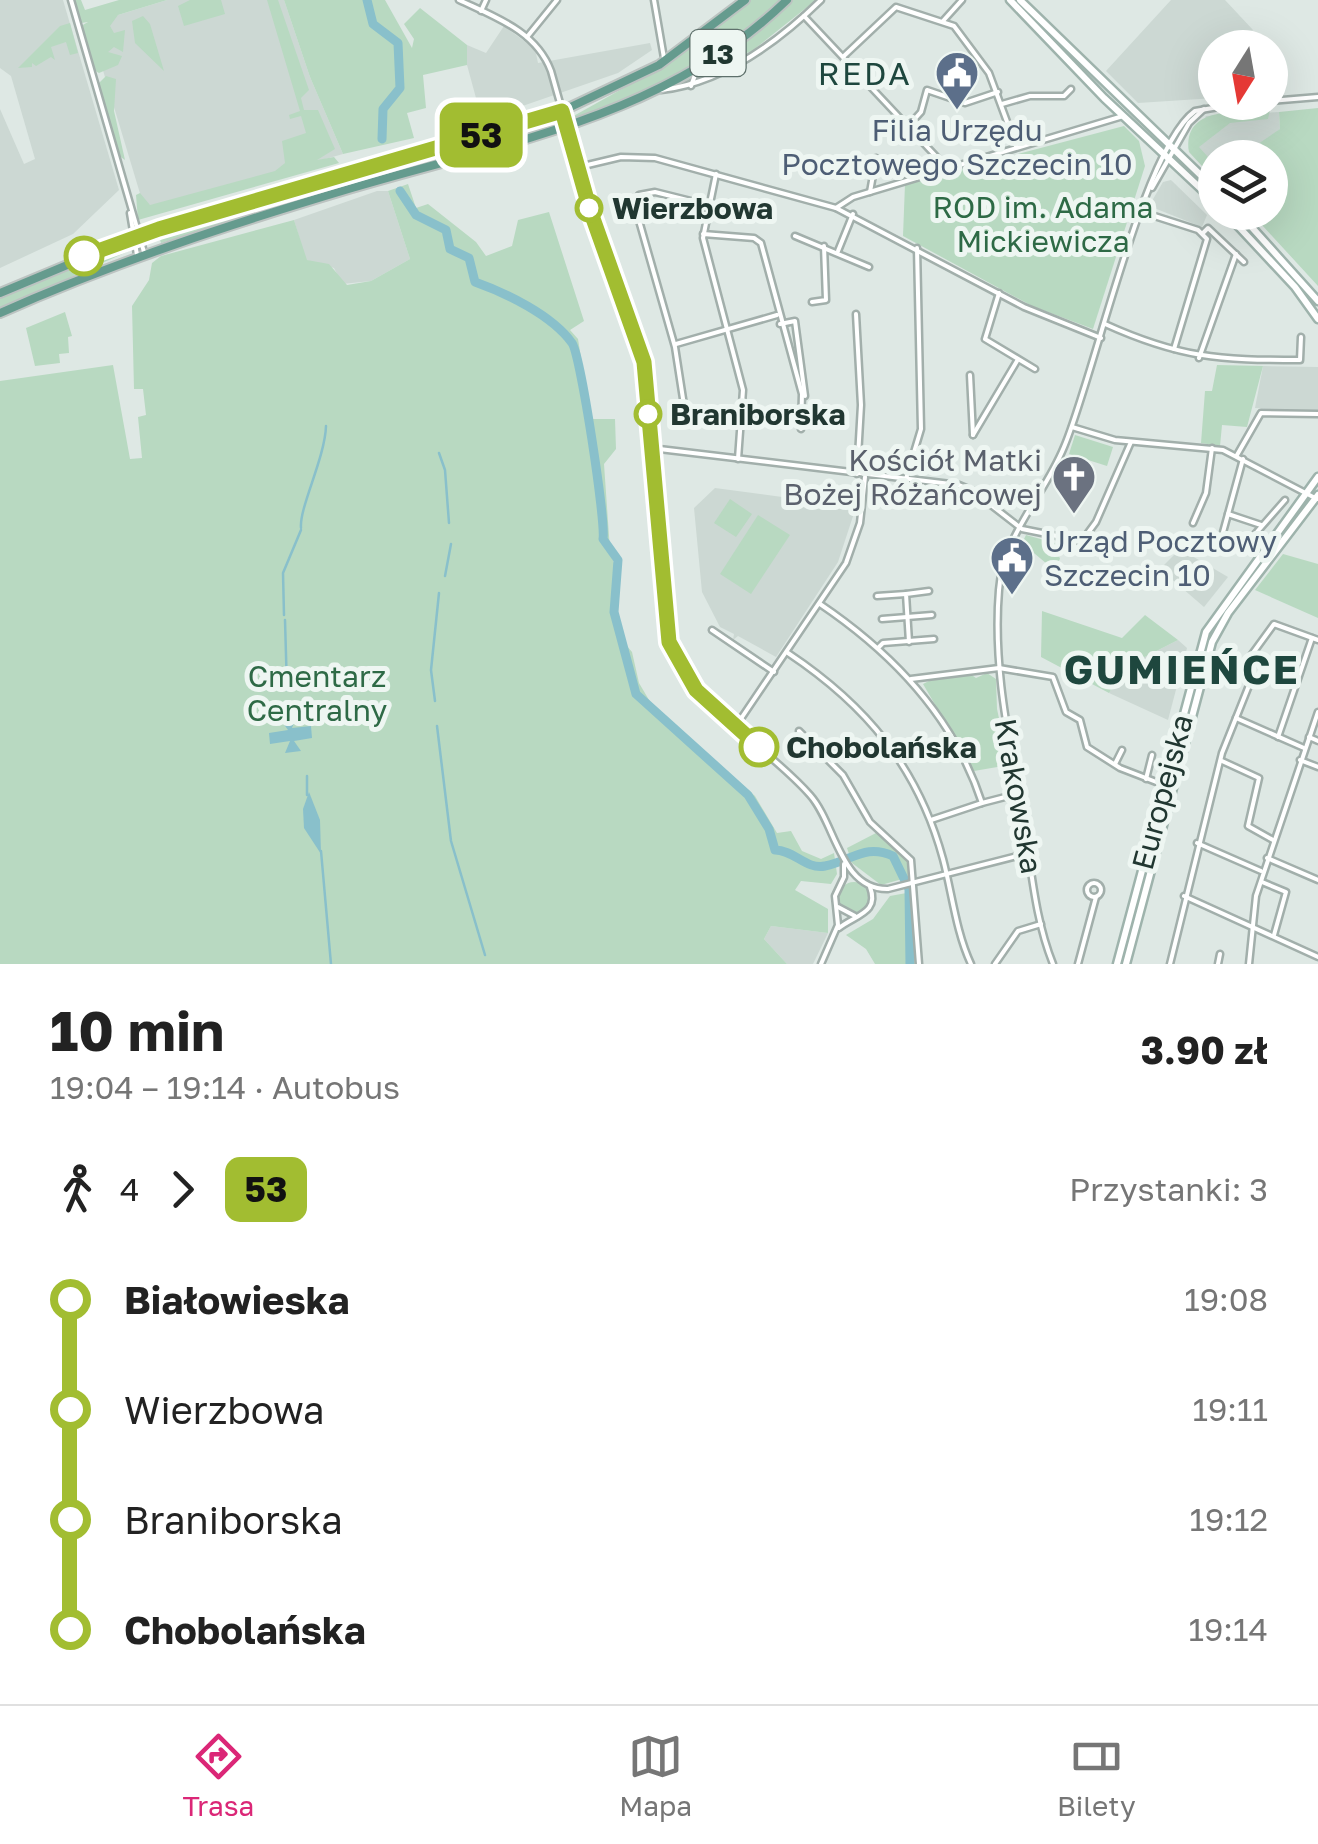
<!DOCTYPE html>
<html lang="pl">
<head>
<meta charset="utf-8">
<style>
	body { margin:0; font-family:"Golos Text",sans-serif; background:#f6f6f6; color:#222; height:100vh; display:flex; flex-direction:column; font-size:38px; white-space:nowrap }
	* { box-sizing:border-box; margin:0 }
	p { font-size:32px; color:#767676 }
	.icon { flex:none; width:55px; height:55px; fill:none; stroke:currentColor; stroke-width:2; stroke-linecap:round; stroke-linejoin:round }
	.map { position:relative; height:964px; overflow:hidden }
	.drawer { display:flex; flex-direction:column; background:#fff; flex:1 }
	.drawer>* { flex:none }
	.badge { padding:0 20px; border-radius:15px; font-size:35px; line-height:65px }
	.needle { width:65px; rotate:191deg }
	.tools { position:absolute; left:1198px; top:30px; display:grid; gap:20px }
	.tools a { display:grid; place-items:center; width:90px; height:90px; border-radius:50%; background:#fff; box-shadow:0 10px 40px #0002; font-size:50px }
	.map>.badge { position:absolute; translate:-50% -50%; box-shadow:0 0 0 5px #fff }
	.legs { display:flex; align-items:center; gap:15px; height:110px; padding:0 50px; font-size:32px }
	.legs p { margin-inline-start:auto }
	.summary { display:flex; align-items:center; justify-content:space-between; height:170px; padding:0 50px }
	h1 { font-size:55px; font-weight:700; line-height:75px }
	ul { padding:0 50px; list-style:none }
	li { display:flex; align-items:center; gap:35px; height:110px; font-size:38px }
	li i { display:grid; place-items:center; width:15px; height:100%; margin:0 12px; background:currentColor }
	li i::after { content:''; width:25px; height:25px; margin:-12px; border:8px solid; border-radius:50%; background:#fff }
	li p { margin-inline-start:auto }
	li:first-child i { background:linear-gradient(#0000 50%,currentColor 0) }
	li:last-child i { background:linear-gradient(currentColor 50%,#0000 0) }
	.menu { display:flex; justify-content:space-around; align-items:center; height:140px; border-top:2px solid #e0e0e0; background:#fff; font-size:28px; color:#767676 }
	.menu a { display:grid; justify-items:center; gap:5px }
	.menu .current { color:#db2777 }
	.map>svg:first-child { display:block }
	.built { fill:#ccd8d3 }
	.green { fill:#b8d9c1 }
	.water { fill:#89c0cb }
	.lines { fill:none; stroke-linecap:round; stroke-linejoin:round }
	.stream { stroke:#89c0cb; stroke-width:2.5 }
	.river { stroke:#89c0cb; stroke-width:9 }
	.street-casing { stroke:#a2afab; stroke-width:9 }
	.secondary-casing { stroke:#9eb3ac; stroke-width:11 }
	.primary-casing { stroke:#bcc3c1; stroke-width:12 }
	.street { stroke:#fff; stroke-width:4 }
	.secondary { stroke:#fff; stroke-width:6 }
	.primary { stroke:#659b8e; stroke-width:8 }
	.line-1-casing { stroke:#fff; stroke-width:22 }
	.line-1 { stroke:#a2bd31; stroke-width:15 }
	.stop-1-dot { fill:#fff; stroke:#a2bd31; stroke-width:5 }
	.labels { text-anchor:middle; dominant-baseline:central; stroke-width:10; stroke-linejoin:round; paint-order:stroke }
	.shield { fill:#eef6f2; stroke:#5e706b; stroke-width:2.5 }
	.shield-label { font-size:28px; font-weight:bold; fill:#213731 }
	.service-label { font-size:30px; fill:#4e5e75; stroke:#eef6f2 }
	.park-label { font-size:30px; fill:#2e6a46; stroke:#eef6f2 }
	.stop-label { font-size:30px; font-weight:bold; fill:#213731; stroke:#eef6f2; text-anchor:start }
	.worship-label { font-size:30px; fill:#5b616d; stroke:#eef6f2; text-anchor:end }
	.street-label { font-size:30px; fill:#213731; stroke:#eef6f2 }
	.neighbourhood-label { font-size:32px; letter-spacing:2.5px; fill:#1e473e; stroke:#eef6f2 }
	.district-label { font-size:40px; font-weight:bold; letter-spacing:2.5px; fill:#1e473e; stroke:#eef6f2 }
</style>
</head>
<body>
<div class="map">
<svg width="1318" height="964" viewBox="0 0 1318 964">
	<rect width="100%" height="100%" fill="#dee8e4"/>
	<g class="built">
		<path d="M0,0H63L119,190L73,234L0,268V109L24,164L35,159L11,76L0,68Z"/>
		<path d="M167,0H284L310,77L343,154L145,210L89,24Z"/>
		<path d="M1171,0H1225L1253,30L1244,39V47L1215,48V98L1138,103L1106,71Z"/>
		<path d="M504,26L535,49L538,63L650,43L652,50L618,73L482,120L467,65V45L486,53Z"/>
		<path d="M1279,112L1280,129L1248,157L1215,158V175L1189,148L1206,116Z"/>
		<path d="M1171,180L1207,215L1202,227L1149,206L1163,182Z"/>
		<path d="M377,191H388L410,259L371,281L342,284L334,268L306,260L294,220Z"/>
		<path d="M1263,366L1318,367V412L1255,408Z"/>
		<path d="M715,488L856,507L838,562L776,657L738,636L733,640L734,634L720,627L702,592L694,508Z"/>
		<path d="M1180,549L1228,577L1204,607L1160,569Z"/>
		<path d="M1178,640L1187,648L1168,720L1109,693L1125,667Z"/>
		<path d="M771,926L828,933L813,964H787L764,939Z"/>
	</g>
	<g class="green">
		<path d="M74,0H81L85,10L119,0H167L118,15L110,26L114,33L125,30L123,52L114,47L108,52L122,56L118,65L99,73L94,70L81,26L88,22L81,23Z"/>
		<path d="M190,0H221L225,14L184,26L178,6Z"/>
		<path d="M267,0H278L309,90L301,98L304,110H318L335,149L317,160L334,157L339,163L138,220L136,195L140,193L150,205L275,171L285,163L282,141L306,133L301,116L290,119L289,115L300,111Z"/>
		<path d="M284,0H385L412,48L414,39L404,24L420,8L467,45V65L423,75L426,108L407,113L414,138L343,154L310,77Z"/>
		<path d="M750,0H784C723,53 654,91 579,120L570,118L672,61Z"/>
		<path d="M792,0H816L752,51L695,73L687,85L667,88L742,43Z"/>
		<path d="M143,16L150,24L164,71L135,43L132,21Z"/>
		<path d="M70,23L78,53L70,55L66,42L51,47L55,60L51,57L36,66L32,63V67L18,68L60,26Z"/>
		<path d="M106,76L116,79L114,111L125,160L118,155L98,84Z"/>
		<path d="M1318,108V286L1251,213L1270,212V158L1239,157L1280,129L1279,112Z"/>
		<path d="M1270,110L1268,119L1230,123L1199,147L1215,165V180L1189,152C1182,105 1239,113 1270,110Z"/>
		<path d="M538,123L541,131L161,243L159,236Z"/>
		<path d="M1124,126L1139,141L1145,166L1093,329L1032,306L903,236L905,184Z"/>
		<path d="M408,184L416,208L428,204L476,242L486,256L512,246L518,220L549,212L584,321L570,330L578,339L591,419H615L616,449L604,464L610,550L618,577L614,612L620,638L632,652L639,683L652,705L755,796L777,833L791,831L802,851L821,859L834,853L837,874L831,884L801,881L795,890L828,909V933L771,926L764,939L787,964H0V381L113,365L130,459L142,458L138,417L146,415L143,389H134L132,306L149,280L152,263L161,256L294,220L307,260L329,264L347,285L371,281L410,259L388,191Z"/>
		<path d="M120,246L129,247V251L0,309V298Z"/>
		<path d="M65,312L72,336L68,337L69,353L59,354L60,363L35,366L26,328Z"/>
		<path d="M1217,365L1263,366L1247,427L1222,425L1220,446L1201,443L1205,391H1212Z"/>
		<path d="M1075,435L1113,447L1107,466L1069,454Z"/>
		<path d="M730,499L752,514L736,537L714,523Z"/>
		<path d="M758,515L790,535L751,594L720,574Z"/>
		<path d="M1026,535L1055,543L1060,559L1053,569L1022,543Z"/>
		<path d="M1283,554L1318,564V618L1255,590Z"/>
		<path d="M1042,611L1122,638L1145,615L1178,640L1125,667L1109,693L1041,657Z"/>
		<path d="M987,673L996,679L997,709L1009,765L974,771L923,684L937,677L970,674L976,678Z"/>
		<path d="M876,833L904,855L913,876L881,885L852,863L847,848Z"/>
		<circle cx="854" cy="898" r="16"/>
		<path d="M912,892L918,964H875L866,949L846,935L873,919L890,896Z"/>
	</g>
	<g class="water">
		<path d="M296,717L292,728L311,726L312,738L294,741L301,751L285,753L290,741L270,744L269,733L288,730L280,719Z"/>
		<path d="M309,792L320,820L321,854L304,828L303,809Z"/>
	</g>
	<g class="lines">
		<g class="stream">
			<path d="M439,453L445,470L449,523"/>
			<path d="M301,528C299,508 325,458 326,426"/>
			<path d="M445,576L451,544"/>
			<path d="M284,615L283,573L301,530"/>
			<path d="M285,620L287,690"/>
			<path d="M435,701L431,670L439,593"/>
			<path d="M437,726L451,841L485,955"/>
			<path d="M307,776V795"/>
			<path d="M321,851L331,964"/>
		</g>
		<g class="river">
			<path d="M367,0L373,24L398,43L400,88L383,109L382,139"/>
			<path d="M400,191L416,215L446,230L450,249L469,258L475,282C506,293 552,315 572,343C581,356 606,523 603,539L618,560L614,612L636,694L748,795L769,829L775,850C794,850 806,870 825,866C852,861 865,843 893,856L909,889L910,964"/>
		</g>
		<defs>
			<g id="street">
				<path d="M71,0L144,252"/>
				<path d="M459,0C495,17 536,31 551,71L590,210L644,362L665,621C677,701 760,738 810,795C836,824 840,890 888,889L1029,853"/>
				<path d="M654,0L664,58"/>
				<path d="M481,11L486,0"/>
				<path d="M804,16L947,168"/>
				<path d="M943,21L962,0"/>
				<path d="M527,37L557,0"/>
				<path d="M844,56L896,7L954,26L989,73L1016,146"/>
				<path d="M691,86L695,75L726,66"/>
				<path d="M661,90C723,83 777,43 821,0"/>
				<path d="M1270,101L1318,97"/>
				<path d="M1002,104L1030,96H1064L1071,89"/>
				<path d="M911,123L921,112L927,90L965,103L998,92"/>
				<path d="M579,167L621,157L655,158L836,208L1024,307L1101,338"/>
				<path d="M716,174L703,238L743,390L738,459"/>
				<path d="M1152,188L1189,123L1204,109"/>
				<path d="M870,192L876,158"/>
				<path d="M836,208L853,197L1123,116"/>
				<path d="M1142,212L1198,230L1207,239L1174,349"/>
				<path d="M130,213L137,255"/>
				<path d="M1203,233L1208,228L1244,262"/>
				<path d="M703,234L754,238L761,243L802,394L801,429"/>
				<path d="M795,236L869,267"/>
				<path d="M838,251L853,214"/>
				<path d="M999,293L985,339L1035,369"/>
				<path d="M812,302L826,300L824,246"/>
				<path d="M856,314L861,405L857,474"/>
				<path d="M780,324L795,321L805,396"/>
				<path d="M1105,324C1180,358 1219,360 1300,360L1301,337"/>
				<path d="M676,344L777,315"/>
				<path d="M1199,358L1236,254"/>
				<path d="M970,375L973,435"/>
				<path d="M686,418L675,347L634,203L639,195L655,192L707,205"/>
				<path d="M1072,427L1115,440L1223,450L1317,499"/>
				<path d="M973,435L1017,361"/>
				<path d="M651,448L959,485L973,491L1022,529L1082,541L1096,522L1131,442"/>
				<path d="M1237,455L1261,413L1318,414"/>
				<path d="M906,479L921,429L917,248"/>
				<path d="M1228,514L1261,525"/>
				<path d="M1193,523L1206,493L1212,448"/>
				<path d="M1222,536L1243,459"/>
				<path d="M1249,541L1285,500"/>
				<path d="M877,596L906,594"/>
				<path d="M820,604C894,654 954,717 982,803L1009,796"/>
				<path d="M882,619L932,615"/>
				<path d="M712,630L774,672"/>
				<path d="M909,642L906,594L929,591"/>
				<path d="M878,648L883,643L934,639"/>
				<path d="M788,653C866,705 918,767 943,859C952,893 956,932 971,964"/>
				<path d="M911,679L999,668L1053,677L1066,712L1080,720L1087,747L1120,768L1164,785"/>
				<path d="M1236,718L1304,748"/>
				<path d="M736,726L846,563L860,523L865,477"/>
				<path d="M799,731L843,775L870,822L911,860L919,964"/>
				<path d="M1278,737L1312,638"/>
				<path d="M1309,737L1318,741"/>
				<path d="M1300,760L1318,767"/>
				<path d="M1222,761L1259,778L1248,826L1273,840"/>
				<path d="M1115,764L1122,750"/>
				<path d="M1146,779L1152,755"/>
				<path d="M931,820L982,803"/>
				<path d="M1197,843L1261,871"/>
				<path d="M1267,858L1318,880"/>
				<path d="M1262,882L1286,892L1274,935"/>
				<circle cx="1094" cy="890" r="7"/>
				<path d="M1184,896L1318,957"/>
				<path d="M838,907L855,916"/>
				<path d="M839,928C855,915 880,913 870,887"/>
				<path d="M821,964L838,925L835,896L844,877V864"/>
				<path d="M995,964L1018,931L1041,924"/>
				<path d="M1053,964C1036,922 1032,875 1025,831C1012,751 992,672 999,590C1003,535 1044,496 1064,447C1094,377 1143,148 1195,111L1248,102"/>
				<path d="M1078,964L1096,897"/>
				<path d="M1170,964L1222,753L1250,683V657L1274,624L1318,640"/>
				<path d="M1218,964L1220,954"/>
				<path d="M1249,964L1256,896L1318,712"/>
			</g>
			<g id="secondary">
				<path d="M1010,0L1104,98L1215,202"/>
				<path d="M1020,0L1215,189"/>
				<path d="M1225,212L1295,287L1318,319"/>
				<path d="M1238,212L1318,301"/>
				<path d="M1117,964L1206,632L1318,477"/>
				<path d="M1126,964L1212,642L1228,613L1318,495"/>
			</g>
			<g id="primary">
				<path d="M0,293L132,238L562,111L659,65L745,0"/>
				<path d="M0,313C115,262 231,224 352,188C504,143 668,116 787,0"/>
			</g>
		</defs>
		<use href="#street" class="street-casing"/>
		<use href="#secondary" class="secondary-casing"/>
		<use href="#primary" class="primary-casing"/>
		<use href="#street" class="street"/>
		<use href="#secondary" class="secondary"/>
		<use href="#primary" class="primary"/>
	</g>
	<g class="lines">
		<defs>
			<path id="line-1" d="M84,256L159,229L562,111L590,210L644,362L669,642L696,690L759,747"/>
		</defs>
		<use href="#line-1" class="line-1-casing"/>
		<use href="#line-1" class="line-1"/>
	</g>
	<defs>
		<symbol id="civic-pin" viewBox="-11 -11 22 30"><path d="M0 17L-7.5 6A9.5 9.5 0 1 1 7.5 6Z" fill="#5c6f8a" stroke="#eef6f2"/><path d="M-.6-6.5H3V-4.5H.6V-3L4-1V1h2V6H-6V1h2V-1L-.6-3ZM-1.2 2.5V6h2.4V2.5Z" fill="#fff"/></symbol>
		<symbol id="church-pin" viewBox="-11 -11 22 30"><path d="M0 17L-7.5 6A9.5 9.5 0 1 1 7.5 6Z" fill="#6b7280" stroke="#eef6f2"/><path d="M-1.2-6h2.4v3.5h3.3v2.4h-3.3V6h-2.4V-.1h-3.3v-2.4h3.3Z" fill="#fff"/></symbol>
	</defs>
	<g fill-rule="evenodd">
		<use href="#civic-pin" x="932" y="48" width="50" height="68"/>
		<use href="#church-pin" x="1049" y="452" width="50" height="68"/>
		<use href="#civic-pin" x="987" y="533" width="50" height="68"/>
	</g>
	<g class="stop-1-dot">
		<circle cx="589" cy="208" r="12"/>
		<circle cx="84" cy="256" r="18"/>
		<circle cx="648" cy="414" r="12"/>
		<circle cx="759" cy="747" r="18"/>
	</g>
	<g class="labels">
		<rect class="shield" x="690.5" y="30" width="55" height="46" rx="8"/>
		<g class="shield-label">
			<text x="718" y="53">13</text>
		</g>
		<g class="service-label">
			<text x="957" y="130">Filia Urzędu<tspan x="957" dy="34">Pocztowego Szczecin 10</tspan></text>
			<text x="1044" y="541" text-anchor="start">Urząd Pocztowy<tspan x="1044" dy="34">Szczecin 10</tspan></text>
		</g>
		<g class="park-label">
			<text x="1043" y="207">ROD im. Adama<tspan x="1043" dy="34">Mickiewicza</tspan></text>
			<text x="317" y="676">Cmentarz<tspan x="317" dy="34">Centralny</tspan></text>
		</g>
		<g class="stop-label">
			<text x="612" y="208">Wierzbowa</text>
			<text x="670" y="414">Braniborska</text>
			<text x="786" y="747">Chobolańska</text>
		</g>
		<g class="worship-label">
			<text x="1042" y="460">Kościół Matki<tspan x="1042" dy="34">Bożej Różańcowej</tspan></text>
		</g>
		<g class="street-label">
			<text transform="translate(1162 792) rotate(-75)">Europejska</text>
			<text transform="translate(1019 796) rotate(80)">Krakowska</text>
		</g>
		<g class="neighbourhood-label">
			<text x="865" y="73">REDA</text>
		</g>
		<g class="district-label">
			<text x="1182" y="669">GUMIEŃCE</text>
		</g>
	</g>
</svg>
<div class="tools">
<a><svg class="needle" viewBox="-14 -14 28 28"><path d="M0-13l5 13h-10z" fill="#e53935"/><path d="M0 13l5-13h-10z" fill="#767676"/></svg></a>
<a><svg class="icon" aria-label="layers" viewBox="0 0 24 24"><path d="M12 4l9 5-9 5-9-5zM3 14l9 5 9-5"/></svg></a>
</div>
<b class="badge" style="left:481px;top:135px;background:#a2bd31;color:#111">53</b>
</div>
<section class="drawer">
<div class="summary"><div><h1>10 min</h1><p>19:04 – 19:14 · Autobus</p></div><b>3.90 zł</b></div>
<div class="legs"><svg class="icon" aria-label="walk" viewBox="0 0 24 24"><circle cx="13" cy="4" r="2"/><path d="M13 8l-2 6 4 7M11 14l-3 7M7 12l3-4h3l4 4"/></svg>4<svg class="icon" aria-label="forward" viewBox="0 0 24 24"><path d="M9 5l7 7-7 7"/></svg><b class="badge" style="background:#a2bd31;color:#111">53</b><p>Przystanki: 3</p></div>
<ul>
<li><i style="color:#a2bd31"></i><b>Białowieska</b><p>19:08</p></li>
<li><i style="color:#a2bd31"></i><span>Wierzbowa</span><p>19:11</p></li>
<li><i style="color:#a2bd31"></i><span>Braniborska</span><p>19:12</p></li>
<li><i style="color:#a2bd31"></i><b>Chobolańska</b><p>19:14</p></li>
</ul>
</section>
<nav class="menu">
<a class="current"><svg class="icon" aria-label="directions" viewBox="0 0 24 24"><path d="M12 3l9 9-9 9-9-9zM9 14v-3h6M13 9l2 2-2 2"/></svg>Trasa</a>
<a><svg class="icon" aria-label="map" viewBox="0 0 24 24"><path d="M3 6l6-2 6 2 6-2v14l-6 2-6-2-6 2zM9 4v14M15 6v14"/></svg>Mapa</a>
<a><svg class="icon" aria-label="tickets" viewBox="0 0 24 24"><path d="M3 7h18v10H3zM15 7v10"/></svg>Bilety</a>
</nav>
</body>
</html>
